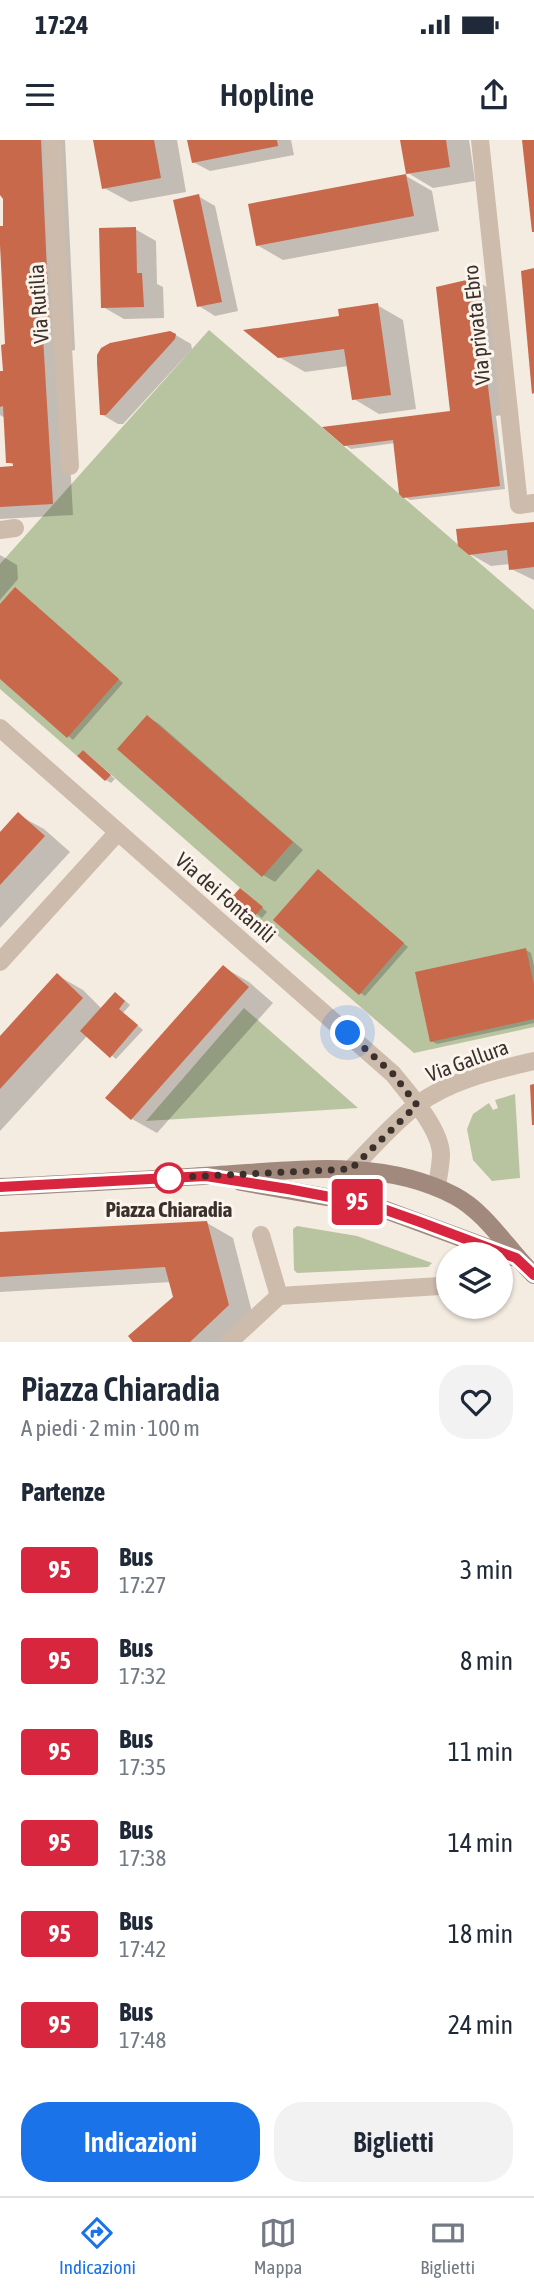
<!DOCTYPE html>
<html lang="it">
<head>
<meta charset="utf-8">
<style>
	body { margin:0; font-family:"Asap Condensed",sans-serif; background:#f2f2f3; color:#1f2937; height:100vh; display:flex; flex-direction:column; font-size:26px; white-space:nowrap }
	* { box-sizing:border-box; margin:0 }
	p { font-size:23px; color:#747a83 }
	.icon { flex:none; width:38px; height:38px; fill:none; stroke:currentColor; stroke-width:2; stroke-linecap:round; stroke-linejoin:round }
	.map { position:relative; height:1202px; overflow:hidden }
	.sheet { display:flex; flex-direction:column; background:#fff; flex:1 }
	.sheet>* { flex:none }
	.badge { padding:0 14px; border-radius:5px; font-size:24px; line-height:46px }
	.tools { position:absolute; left:436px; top:1102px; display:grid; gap:14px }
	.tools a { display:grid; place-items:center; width:77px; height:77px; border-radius:50%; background:#fff; box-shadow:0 2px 5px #0004; font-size:35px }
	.you { position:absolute; width:35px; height:35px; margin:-18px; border:5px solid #fff; border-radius:50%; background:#1a73e8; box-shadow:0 0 0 10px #1a73e833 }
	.map>.badge { position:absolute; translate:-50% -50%; box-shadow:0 0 0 4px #fff }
	h2 { padding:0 21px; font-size:26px; line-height:63px }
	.round { display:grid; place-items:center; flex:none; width:74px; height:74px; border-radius:28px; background:#f2f2f3 }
	.head { display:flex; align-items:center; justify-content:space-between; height:119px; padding:0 21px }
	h1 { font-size:33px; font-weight:600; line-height:52px }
	.cta { display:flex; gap:14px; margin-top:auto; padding:14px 21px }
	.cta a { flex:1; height:80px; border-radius:28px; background:#1a73e8; color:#fff; font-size:28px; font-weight:600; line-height:80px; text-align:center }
	.cta a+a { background:#f2f2f3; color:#1f2937 }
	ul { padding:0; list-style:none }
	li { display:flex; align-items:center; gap:21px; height:91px; padding:0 21px }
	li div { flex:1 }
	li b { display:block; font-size:26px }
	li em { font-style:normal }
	li .badge { min-width:77px; font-weight:700; text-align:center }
	.status { display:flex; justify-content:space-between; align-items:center; height:49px; padding:0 35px; background:#fff; direction:ltr }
	.status svg { height:19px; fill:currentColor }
	header { display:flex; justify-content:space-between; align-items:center; height:91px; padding:0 21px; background:#fff; font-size:32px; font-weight:600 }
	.tabs { display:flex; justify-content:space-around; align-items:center; height:98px; border-top:2px solid #e0e1e3; background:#fff; font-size:19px; color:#747a83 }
	.tabs a { display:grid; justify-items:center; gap:4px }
	.tabs .active { color:#1a73e8 }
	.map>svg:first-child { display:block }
	.green { fill:#b8c4a0 }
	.shadow { fill:#0003 }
	.building { fill:#c8694b }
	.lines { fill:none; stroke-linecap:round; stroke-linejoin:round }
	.street { stroke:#cdbbac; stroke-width:18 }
	.secondary { stroke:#a18a7d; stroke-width:18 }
	.line-casing { stroke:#fff; stroke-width:16 }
	.line { stroke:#d7263d; stroke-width:10 }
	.walk { stroke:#3b302b; stroke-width:7; stroke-dasharray:0 12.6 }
	.stop-dot { fill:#fff; stroke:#d7263d; stroke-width:3.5 }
	.labels { text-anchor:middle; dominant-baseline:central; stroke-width:6; stroke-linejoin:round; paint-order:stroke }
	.street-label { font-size:21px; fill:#3b302b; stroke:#fbf5ee }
	.stop-label { font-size:21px; font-weight:bold; fill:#3b302b; stroke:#fbf5ee }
</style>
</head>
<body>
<div class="status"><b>17:24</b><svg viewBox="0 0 49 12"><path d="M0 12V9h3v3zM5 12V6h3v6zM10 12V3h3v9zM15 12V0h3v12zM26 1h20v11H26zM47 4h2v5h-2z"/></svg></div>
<header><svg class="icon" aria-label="menu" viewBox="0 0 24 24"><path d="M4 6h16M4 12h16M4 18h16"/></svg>Hopline<svg class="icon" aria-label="share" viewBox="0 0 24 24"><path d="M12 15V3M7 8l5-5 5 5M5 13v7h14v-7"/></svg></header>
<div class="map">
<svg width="534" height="1202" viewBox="0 0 534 1202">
	<rect width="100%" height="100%" fill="#f4ebe1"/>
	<g class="green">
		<path d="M209,190L534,470V887L414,913L255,776L262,767L83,610L77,616L0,549V424Z"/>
		<path d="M244,868L358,968L146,981Z"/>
		<path d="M515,954L520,1038L492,1041L473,1020L467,989L473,974L489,963L493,970L498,968L495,960Z"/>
		<path d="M297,1086L357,1096L432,1123L428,1127L297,1133L294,1130L293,1089Z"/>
	</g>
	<g class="shadow">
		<path d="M0,0H65L75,210L64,212L73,375L0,379V328L17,327L8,322L5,278L0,275V233H5L7,205L0,103V88H5Z"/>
		<path d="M95,0H177L186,52L130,62L104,48Z"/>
		<path d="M189,0H291L294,15L210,31L193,22Z"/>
		<path d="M402,0H469L475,41L433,48L408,33Z"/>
		<path d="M406,36L432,51L439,91L283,120L257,105Z"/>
		<path d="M198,56L215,66L238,171L215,176L199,166Z"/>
		<path d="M135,89L156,101L157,144L163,147L164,178L124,179L103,167Z"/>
		<path d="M475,140L492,150L507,274L496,276L505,349L410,360L404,356L395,303L351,309L345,305L452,272Z"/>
		<path d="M377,165L403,180L416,269L379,274L354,259L349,226L305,232L279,217L341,178Z"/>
		<path d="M174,194L191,204L192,209L123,284H118L101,274Z"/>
		<path d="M534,383V440L511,429L510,424L491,426L470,414Z"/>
		<path d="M0,415L17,425L18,439L0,460Z"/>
		<path d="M21,453L123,543L73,600L0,537V467Z"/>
		<path d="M148,577L159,584L303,710L275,742L263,735Z"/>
		<path d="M83,612L115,639L111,643L106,640Z"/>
		<path d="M18,675L44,689L70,712L0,788V695Z"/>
		<path d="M319,731L408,807L365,856L360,853Z"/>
		<path d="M246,753L267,772L262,778L235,757Z"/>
		<path d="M526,810L531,813L534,826V883L437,904L431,901Z"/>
		<path d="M223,827L249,842L273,863L157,993L132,979Z"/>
		<path d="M57,835L83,850L102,869L121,857L130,865L123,873L143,890L116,919L87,896L0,991V899Z"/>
		<path d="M207,1083L233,1098L254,1180L230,1202H135L175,1157L171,1142L0,1152V1094Z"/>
	</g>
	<g class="building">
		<path d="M0,0H41L50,196L43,197L53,364L0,367V327L13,326V323H6L3,266L0,267V231H3L1,205L5,204L0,104V86H3V59L0,55Z"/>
		<path d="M93,0H154L161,38L102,49Z"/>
		<path d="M187,0H277L278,6L192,23Z"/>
		<path d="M400,0H446L450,27L406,34Z"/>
		<path d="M522,0H534V92H532Z"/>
		<path d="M406,34L414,76L256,106L248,64Z"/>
		<path d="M199,54L222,162L197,167L173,60Z"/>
		<path d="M136,87L137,133H142L144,167L101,168L99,88Z"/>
		<path d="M534,128V253L532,254L521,131Z"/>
		<path d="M475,138L500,346L403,358L399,354L393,300L344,306L322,287L450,271L436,147Z"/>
		<path d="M378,163L391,255L352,260L344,209L278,218L243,190L339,176L338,169Z"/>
		<path d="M170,191L176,194L175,199L106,275H100L97,223V215L101,208L110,203Z"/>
		<path d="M534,382V427L509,430L507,410L469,415L458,406L456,389Z"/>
		<path d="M15,447L119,539L67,598L0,539V464Z"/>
		<path d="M147,575L293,702L262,737L117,609Z"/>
		<path d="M83,610L111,635L105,641L77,616Z"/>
		<path d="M18,672L45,696L0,745V692Z"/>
		<path d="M318,729L404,803L359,855L273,780Z"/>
		<path d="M240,748L263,767L255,776L232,757Z"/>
		<path d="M526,808L534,845V879L430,902L415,832Z"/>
		<path d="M223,825L249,847L131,980L105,958Z"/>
		<path d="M57,833L83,858L0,949V896Z"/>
		<path d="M115,852L125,861L119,869L138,885L110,918L80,891Z"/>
		<path d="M534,944V985H532L530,945Z"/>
		<path d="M207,1081L229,1165L190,1202H133L128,1196L173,1157L165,1127L0,1137V1092Z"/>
	</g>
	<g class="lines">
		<g class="street">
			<path d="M53,0L56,90L70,326"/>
			<path d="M480,0L519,365L534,363"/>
			<path d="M0,390L15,388"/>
			<path d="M0,588L393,934C409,954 440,988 441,1014C441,1025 438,1037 437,1047"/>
			<path d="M0,822L118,692"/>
			<path d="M351,1029C372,1008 393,983 417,965C449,940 496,930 534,921"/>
			<path d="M261,1095L279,1156"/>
			<path d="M279,1156L440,1146"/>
			<path d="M229,1202L279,1156"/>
		</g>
		<g class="secondary">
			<path d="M241,1042L372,1065L513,1117"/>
			<path d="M0,1047C68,1044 135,1040 203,1036C285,1032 379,1015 455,1056C487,1073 508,1110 534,1135"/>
		</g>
	</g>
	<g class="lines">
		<defs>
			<path id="line" d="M0,1047L206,1036L288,1049L372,1065L420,1082L516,1118L534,1135"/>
		</defs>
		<use href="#line" class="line-casing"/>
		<use href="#line" class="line"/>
		<path class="walk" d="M169,1038H162L351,1029L417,965L393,934L348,893"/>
	</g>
	<circle class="stop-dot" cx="169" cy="1038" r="14"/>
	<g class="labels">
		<g class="street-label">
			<text transform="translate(38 164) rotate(-94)">Via Rutilia</text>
			<text transform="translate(476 185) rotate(-96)">Via privata Ebro</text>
			<text transform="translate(226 757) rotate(41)">Via dei Fontanili</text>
			<text transform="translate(467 920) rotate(-20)">Via Gallura</text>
		</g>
		<g class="stop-label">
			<text x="169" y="1069">Piazza Chiaradia</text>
		</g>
	</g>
</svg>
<div class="tools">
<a><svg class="icon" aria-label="layers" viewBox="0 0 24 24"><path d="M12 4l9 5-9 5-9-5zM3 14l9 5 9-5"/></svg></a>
</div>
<div class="you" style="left:348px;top:893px"></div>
<b class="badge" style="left:357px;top:1062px;background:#d7263d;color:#fff">95</b>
</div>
<section class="sheet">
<div class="head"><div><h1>Piazza Chiaradia</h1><p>A piedi · 2 min · 100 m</p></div><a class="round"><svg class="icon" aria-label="heart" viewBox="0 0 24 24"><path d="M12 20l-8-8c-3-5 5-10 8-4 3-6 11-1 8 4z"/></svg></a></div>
<h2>Partenze</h2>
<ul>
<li><span class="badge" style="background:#d7263d;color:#fff">95</span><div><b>Bus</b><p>17:27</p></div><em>3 min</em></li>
<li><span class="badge" style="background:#d7263d;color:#fff">95</span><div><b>Bus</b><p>17:32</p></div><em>8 min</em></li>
<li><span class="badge" style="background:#d7263d;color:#fff">95</span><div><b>Bus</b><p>17:35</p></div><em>11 min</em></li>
<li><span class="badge" style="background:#d7263d;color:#fff">95</span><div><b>Bus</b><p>17:38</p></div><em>14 min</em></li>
<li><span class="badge" style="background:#d7263d;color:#fff">95</span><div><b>Bus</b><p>17:42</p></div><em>18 min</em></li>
<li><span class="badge" style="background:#d7263d;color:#fff">95</span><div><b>Bus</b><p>17:48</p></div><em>24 min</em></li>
</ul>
<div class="cta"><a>Indicazioni</a><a>Biglietti</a></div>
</section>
<nav class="tabs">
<a class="active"><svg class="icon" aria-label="directions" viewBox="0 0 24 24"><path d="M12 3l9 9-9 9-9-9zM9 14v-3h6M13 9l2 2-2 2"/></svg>Indicazioni</a>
<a><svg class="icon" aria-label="map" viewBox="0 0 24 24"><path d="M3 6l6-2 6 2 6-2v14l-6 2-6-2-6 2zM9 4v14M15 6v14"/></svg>Mappa</a>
<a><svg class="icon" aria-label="tickets" viewBox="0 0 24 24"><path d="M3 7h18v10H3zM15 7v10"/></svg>Biglietti</a>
</nav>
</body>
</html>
